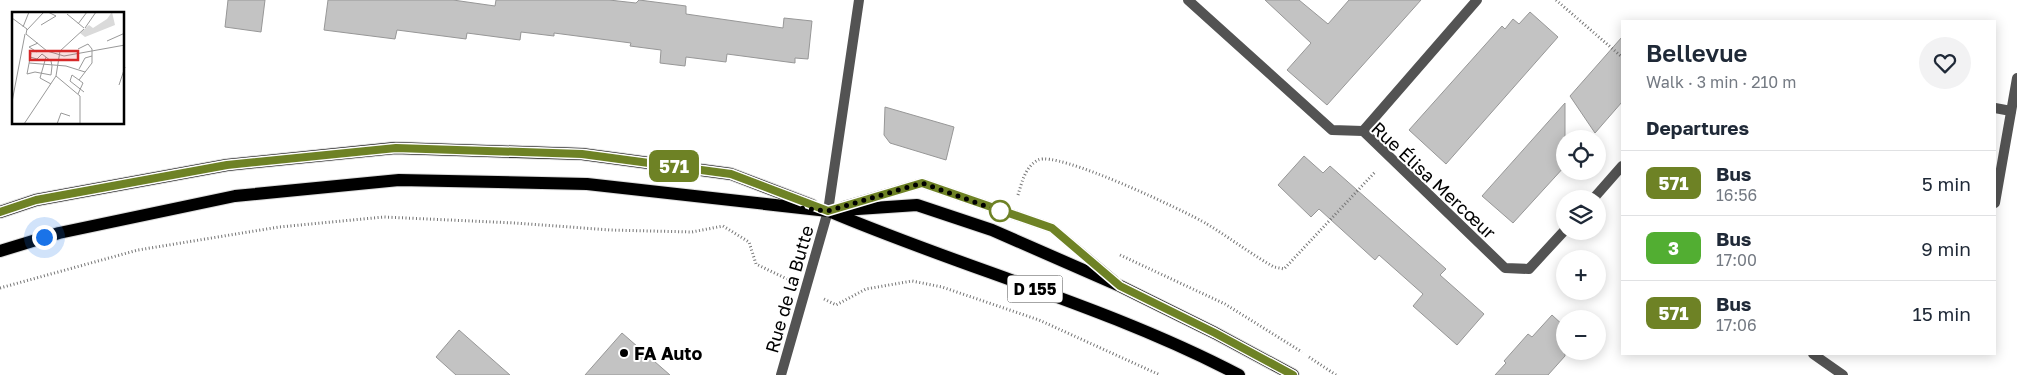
<!DOCTYPE html>
<html lang="en">
<head>
<meta charset="utf-8">
<style>
	body { margin:0; font-family:"Golos Text",sans-serif; background:#f2f2f3; color:#1f2937; height:100vh; display:flex; flex-direction:column; font-size:19px; white-space:nowrap }
	* { box-sizing:border-box; margin:0 }
	p { font-size:16px; color:#747a83 }
	.icon { flex:none; width:28px; height:28px; fill:none; stroke:currentColor; stroke-width:2; stroke-linecap:round; stroke-linejoin:round }
	.map { position:relative; flex:1; overflow:hidden }
	.drawer { position:absolute; left:1621px; top:20px; width:375px; height:335px; display:flex; flex-direction:column; background:#fff; border-radius:0px; box-shadow:0 2px 12px #0003 }
	.drawer>* { flex:none }
	.badge { padding:0 10px; border-radius:8px; font-size:18px; line-height:32px }
	.fabs { position:absolute; left:1556px; top:130px; display:grid; gap:10px }
	.fabs a { display:grid; place-items:center; width:50px; height:50px; border-radius:50%; background:#fff; box-shadow:0 2px 12px #0003; font-size:25px }
	.you { position:absolute; width:25px; height:25px; margin:-12px; border:4px solid #fff; border-radius:50%; background:#1a73e8; box-shadow:0 0 0 8px #1a73e833 }
	.map>.badge { position:absolute; translate:-50% -50%; box-shadow:0 0 0 2px #fff }
	h2 { padding:0 25px; font-size:19px; line-height:45px }
	.round { display:grid; place-items:center; flex:none; width:52px; height:52px; border-radius:26px; background:#f2f2f3 }
	.head { display:flex; align-items:center; justify-content:space-between; height:85px; padding:0 25px }
	h1 { font-size:24px; font-weight:600; line-height:38px }
	ul { padding:0; list-style:none }
	li { display:flex; align-items:center; gap:15px; height:65px; padding:0 25px; border-top:1px solid #e0e1e3 }
	li div { flex:1 }
	li b { display:block; font-size:19px }
	li em { font-style:normal }
	li .badge { min-width:55px; font-weight:700; text-align:center }
	.map>svg:first-child { display:block }
	.building { fill:#c3c3c3; stroke:#979797 }
	.lines { fill:none; stroke-linecap:round; stroke-linejoin:round }
	.primary-casing { stroke:#dbdbdb; stroke-width:14 }
	.path { stroke:#757575; stroke-width:3; stroke-dasharray:1 2.5; stroke-linecap:butt }
	.lane { stroke:#535353; stroke-width:10 }
	.street { stroke:#535353; stroke-width:10 }
	.primary { stroke:#000; stroke-width:12 }
	.line-casing { stroke:#fff; stroke-width:11 }
	.line { stroke:#6e8225; stroke-width:8 }
	.walk { stroke:#000; stroke-width:5; stroke-dasharray:0 9 }
	.stop-dot { fill:#fff; stroke:#6e8225; stroke-width:2.5 }
	.poi-dot { fill:#000; stroke:#fff; stroke-width:2 }
	.labels { text-anchor:middle; dominant-baseline:central; stroke-width:4; stroke-linejoin:round; paint-order:stroke }
	.shield { fill:#fff; stroke:#4c4c4c; stroke-width:1 }
	.shield-label { font-size:16px; font-weight:bold; fill:#000 }
	.street-label { font-size:18px; fill:#000; stroke:#fff }
	.poi-label { font-size:18px; font-weight:bold; fill:#000; stroke:#fff; text-anchor:start }
	.inset-road { fill:none; stroke:#999; stroke-width:1 }
	.view { fill:#d62828; fill-opacity:0.15; stroke:#d62828; stroke-width:2.5 }
	.inset-edge { fill:none; stroke:#000; stroke-width:2.5 }
</style>
</head>
<body>
<div class="map">
<svg width="2017" height="375" viewBox="0 0 2017 375">
	<rect width="100%" height="100%" fill="#fff"/>
	<g class="building">
		<path d="M228,0H265L261,32L225,27Z"/>
		<path d="M328,0H453L495,6L496,0H609L636,3L639,0L686,6V14L783,28L784,18L812,21L808,59L795,58V63L727,54L726,62L686,57L685,66L660,63L661,50L630,46L631,43L554,33V36L521,32L520,40L467,33L466,39L397,30L395,39L324,30Z"/>
		<path d="M1265,0H1299L1328,24L1349,0H1421L1327,105L1287,70L1311,43Z"/>
		<path d="M1530,12L1558,37L1446,164L1409,130L1502,26L1505,29L1513,19L1519,24Z"/>
		<path d="M1622,37V102L1595,133L1570,96Z"/>
		<path d="M1565,103V166L1513,223L1482,196Z"/>
		<path d="M885,107L954,127L946,160L890,143L884,135Z"/>
		<path d="M1304,156L1323,173L1330,166L1446,269L1440,275L1484,314L1457,345L1413,306L1423,294L1379,255L1375,260L1319,209L1311,217L1278,185Z"/>
		<path d="M1552,315L1565,327V356L1548,375H1495L1506,363L1504,361L1528,334L1532,337Z"/>
		<path d="M459,330L510,375H456L436,357Z"/>
		<path d="M622,333L670,375H585Z"/>
	</g>
	<g class="lines">
		<defs>
			<g id="primary">
				<path d="M0,212L36,200L227,165L395,148L582,154L731,174L812,205"/>
				<path d="M831,212C966,269 1109,307 1239,375"/>
				<path d="M0,251L59,233L235,196L399,180L587,184L828,211L917,205L992,230L1120,286L1215,333L1293,375"/>
			</g>
		</defs>
		<use href="#primary" class="primary-casing"/>
		<g class="path">
			<path d="M1556,0L1622,57"/>
			<path d="M1018,195C1022,182 1025,167 1038,160C1057,150 1185,211 1207,224C1230,238 1251,254 1274,267L1284,269L1376,171"/>
			<path d="M1120,255L1225,304L1302,352"/>
			<path d="M0,288L138,250L279,227L384,217L515,223L610,230L692,232L723,226L749,242L756,264L787,279"/>
			<path d="M824,299L836,305L866,289L912,281L942,287L1039,320L1160,375"/>
			<path d="M1309,357L1336,375"/>
		</g>
		<path class="lane" d="M843,206L922,183L1052,228L1114,280"/>
		<g class="street">
			<path d="M1188,0L1332,130L1363,131L1505,268L1529,269L1565,230"/>
			<path d="M1995,108L2011,111"/>
			<path d="M1363,131L1477,0"/>
			<path d="M1593,199L1622,166"/>
			<path d="M1995,203L2017,78"/>
			<path d="M1813,354L1843,375"/>
			<path d="M781,375L828,211L859,0"/>
		</g>
		<use href="#primary" class="primary"/>
	</g>
	<g class="lines">
		<defs>
			<path id="line" d="M0,212L36,200L227,165L396,148L582,154L731,174L828,211L922,183L1052,228L1120,286L1215,333L1293,375"/>
		</defs>
		<use href="#line" class="line-casing"/>
		<use href="#line" class="line"/>
		<path class="walk" d="M44,237L235,196L399,180L587,184L828,211L922,183L1002,212L1000,211"/>
	</g>
	<circle class="stop-dot" cx="1000" cy="211" r="10"/>
	<circle class="poi-dot" cx="624" cy="353" r="5"/>
	<g class="labels">
		<rect class="shield" x="1007.5" y="275.5" width="55" height="27" rx="4"/>
		<g class="shield-label">
			<text x="1035" y="289">D 155</text>
		</g>
		<g class="street-label">
			<text transform="translate(1434 180) rotate(43)">Rue Élisa Mercœur</text>
			<text transform="translate(789 289) rotate(-74)">Rue de la Butte</text>
		</g>
		<g class="poi-label">
			<text x="634" y="353">FA Auto</text>
		</g>
	</g>
	<g transform="translate(12 12)">
		<rect width="112" height="112" fill="#fff"/>
		<path d="M100,0L103,13L73,25L68,21L77,13L81,16L95,7Z" fill="#dadada"/>
		<path class="inset-road" d="M55,2L72,16M0,6L15,17L14,22M66,12L75,0M29,13L44,4L36,0M11,15L17,0M73,16L84,0M15,18L32,0M14,22L35,39L52,44L113,33M95,29L113,21M66,37L76,32L80,37M25,40L17,35L26,31M19,41L15,62L23,60L39,63L40,54M18,45L25,47L30,42L39,49L40,54M34,45L28,66L39,72M17,51L54,54L73,60M67,57L73,46L80,44M44,64L68,84V112M67,68L60,63L58,69L72,80M107,73L113,55M66,82L71,71L67,68L80,51V37M0,90L13,22M12,112L44,64L48,39L72,17M45,112L49,101L58,104"/>
		<path class="view" d="M18,39H66V48H18Z"/>
		<rect width="112" height="112" class="inset-edge"/>
	</g>
</svg>
<div class="fabs">
<a><svg class="icon" aria-label="locate" viewBox="0 0 24 24"><circle cx="12" cy="12" r="6"/><path d="M12 2v4M12 18v4M2 12h4M18 12h4"/></svg></a>
<a><svg class="icon" aria-label="layers" viewBox="0 0 24 24"><path d="M12 4l9 5-9 5-9-5zM3 14l9 5 9-5"/></svg></a>
<a>+</a>
<a>−</a>
</div>
<div class="you" style="left:44px;top:237px"></div>
<b class="badge" style="left:674px;top:166px;background:#6e8225;color:#fff">571</b>
<section class="drawer">
<div class="head"><div><h1>Bellevue</h1><p>Walk · 3 min · 210 m</p></div><a class="round"><svg class="icon" aria-label="heart" viewBox="0 0 24 24"><path d="M12 20l-8-8c-3-5 5-10 8-4 3-6 11-1 8 4z"/></svg></a></div>
<h2>Departures</h2>
<ul>
<li><span class="badge" style="background:#6e8225;color:#fff">571</span><div><b>Bus</b><p>16:56</p></div><em>5 min</em></li>
<li><span class="badge" style="background:#52ae32;color:#fff">3</span><div><b>Bus</b><p>17:00</p></div><em>9 min</em></li>
<li><span class="badge" style="background:#6e8225;color:#fff">571</span><div><b>Bus</b><p>17:06</p></div><em>15 min</em></li>
</ul>
</section>
</div>
</body>
</html>
